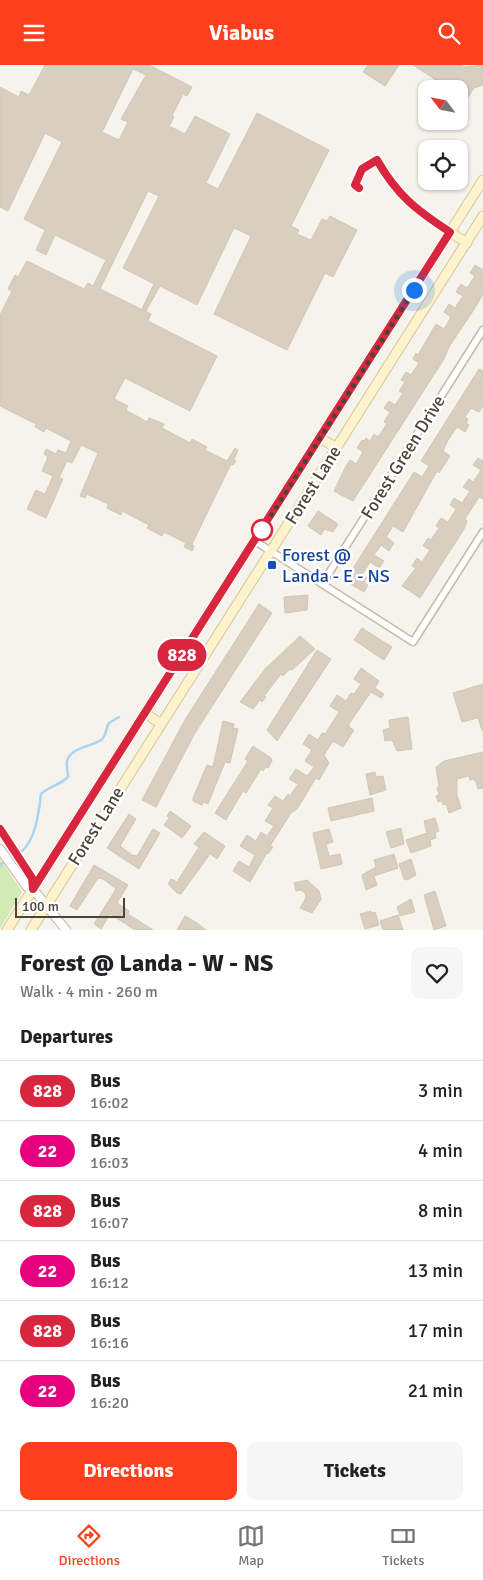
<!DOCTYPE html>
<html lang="en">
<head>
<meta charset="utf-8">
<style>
	body { margin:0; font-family:Signika,sans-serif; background:#f6f6f6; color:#202124; height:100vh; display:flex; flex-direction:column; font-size:19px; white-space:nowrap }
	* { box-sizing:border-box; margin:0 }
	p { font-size:16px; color:#757577 }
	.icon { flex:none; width:28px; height:28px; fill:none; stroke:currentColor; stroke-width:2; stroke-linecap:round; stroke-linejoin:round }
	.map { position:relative; height:865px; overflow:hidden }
	.sheet { display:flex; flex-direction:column; background:#fff; flex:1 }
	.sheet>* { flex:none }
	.badge { padding:0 10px; border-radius:16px; font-size:18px; line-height:32px }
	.needle { width:32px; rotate:302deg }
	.fabs { position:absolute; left:418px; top:15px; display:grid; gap:10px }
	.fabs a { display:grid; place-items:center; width:50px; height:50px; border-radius:10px; background:#fff; box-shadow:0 1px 4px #0004; font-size:25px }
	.scale { position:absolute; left:15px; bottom:12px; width:110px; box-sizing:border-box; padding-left:5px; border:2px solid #4b4439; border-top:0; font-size:14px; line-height:18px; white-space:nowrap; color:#4b4439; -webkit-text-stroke:4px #fff; paint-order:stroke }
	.you { position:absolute; width:25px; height:25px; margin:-12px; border:4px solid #fff; border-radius:50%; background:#1a73e8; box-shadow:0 0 0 8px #1a73e833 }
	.map>.badge { position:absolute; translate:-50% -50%; box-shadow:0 0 0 2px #fff }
	h2 { padding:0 20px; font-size:19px; line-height:45px }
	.round { display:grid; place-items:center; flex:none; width:52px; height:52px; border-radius:10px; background:#f6f6f6 }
	.headline { display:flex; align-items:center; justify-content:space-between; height:85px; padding:0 20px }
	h1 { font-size:24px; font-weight:800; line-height:38px }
	.cta { display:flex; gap:10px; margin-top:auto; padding:10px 20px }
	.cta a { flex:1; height:58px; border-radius:10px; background:#fc3f1d; color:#fff; font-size:20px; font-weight:800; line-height:58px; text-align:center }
	.cta a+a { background:#f6f6f6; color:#202124 }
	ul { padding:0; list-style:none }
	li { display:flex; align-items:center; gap:15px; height:60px; padding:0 20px; border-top:1px solid #e0e0e0 }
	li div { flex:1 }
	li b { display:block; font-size:19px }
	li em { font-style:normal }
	li .badge { min-width:55px; font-weight:700; text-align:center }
	header { display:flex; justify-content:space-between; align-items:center; height:65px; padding:0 20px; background:#fc3f1d; color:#fff; font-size:22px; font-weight:800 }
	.dock { display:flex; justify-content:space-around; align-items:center; height:70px; border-top:1px solid #e0e0e0; background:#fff; font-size:14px; color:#757577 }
	.dock a { display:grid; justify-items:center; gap:2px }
	.dock .on { color:#fc3f1d }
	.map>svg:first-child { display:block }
	.green { fill:#d2eab5 }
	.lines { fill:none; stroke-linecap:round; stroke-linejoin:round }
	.stream { stroke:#a9d4f2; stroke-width:2.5 }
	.building { fill:#d8cfc1; stroke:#d3c7b4; fill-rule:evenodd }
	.minor-casing { stroke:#c2bbae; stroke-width:9 }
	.tertiary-casing { stroke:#c2bbae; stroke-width:10 }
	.secondary-casing { stroke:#d6c79b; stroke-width:11 }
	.minor { stroke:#fff; stroke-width:6 }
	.tertiary { stroke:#fff; stroke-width:8 }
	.secondary { stroke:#fff3cd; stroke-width:9 }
	.line-casing { stroke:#fff; stroke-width:11 }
	.line { stroke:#d7263d; stroke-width:8 }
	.walk { stroke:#4b4439; stroke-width:5; stroke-dasharray:0 9 }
	.stop-dot { fill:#fff; stroke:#d7263d; stroke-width:2.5 }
	.transit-dot { fill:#1a4fb4; stroke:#fff; stroke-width:2 }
	.labels { text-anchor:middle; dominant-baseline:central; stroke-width:5; stroke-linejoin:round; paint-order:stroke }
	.street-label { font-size:18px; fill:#4b4439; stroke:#fff }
	.transit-label { font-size:18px; fill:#164399; stroke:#fff; text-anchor:start }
</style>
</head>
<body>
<header><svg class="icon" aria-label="menu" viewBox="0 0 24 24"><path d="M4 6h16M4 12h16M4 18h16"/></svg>Viabus<svg class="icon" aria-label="search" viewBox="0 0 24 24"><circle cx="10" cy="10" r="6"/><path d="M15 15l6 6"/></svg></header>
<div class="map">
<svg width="483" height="865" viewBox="0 0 483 865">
	<rect width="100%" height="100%" fill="#f6f3ec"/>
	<path class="green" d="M0,794L22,827L0,864Z"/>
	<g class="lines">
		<g class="stream">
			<path d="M21,787C36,775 39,746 41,729C51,720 59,721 68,712C68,708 66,700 67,696C71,682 91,682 101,675C107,671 105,664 109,658L119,652"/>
			<path d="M0,800L5,797"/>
		</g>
	</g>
	<g class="building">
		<path d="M45,0H149L192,22L187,31L183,29L172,51L174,52L169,61L185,69L195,51L230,69L206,118L218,124L257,48L329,85L291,161L299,165L297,169L311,175L322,154L327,156L330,151L357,165L333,212L325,208L287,285L214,249L251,171L234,163L197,240L160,221L146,246L142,244L154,219L123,203L159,131L148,126L100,224L151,249L148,256L217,291L190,346L125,313L114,334L128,341L126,345L147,357L149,353L164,359L162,363L190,378L192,374L207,382L205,385L227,396L235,383L238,385L234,394L236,396L233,400L231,399L192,479L194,481L192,486L184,482L186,478L164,467L162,471L147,463L149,460L122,446L121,450L107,443L108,439L87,429L85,433L80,431L98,388L81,380L72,398L67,396L59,413L63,414L46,453L27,444L36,425L45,429L53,411L42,406L48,392L44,389L46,384L56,389L58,385L66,388L71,376L46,363L44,367L35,362L36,359L0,341V250L12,226L8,224L15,210L18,212L27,196L84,224L88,218L93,221L106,195L55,170L46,190L36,185L45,165L24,154L62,77L45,68L8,146L0,142V22L19,32L21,26L29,30ZM133,4L146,10L121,54L128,57L119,75L102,67Z"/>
		<path d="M368,0H399L385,21L363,7Z"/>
		<path d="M413,0H461L465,2L483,0V20L474,23L466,35L459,30V24H450Z"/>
		<path d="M475,200L483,205V229L475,243L449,282L444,294L353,436L341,430L334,426L345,403L350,395L356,399L363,387L357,383L362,375L364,376L366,373L370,376L374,369L378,372L387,359L384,357L390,347L384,343L389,336L395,340L403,328L399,326L405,317L401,315L406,307L411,310L419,298L413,294L416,288L418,290L436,259L444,264L451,252L444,247L449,239L455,243L463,231L456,227L461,219L467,223L475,211L470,208Z"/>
		<path d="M479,304L483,306V341L479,347L471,343L465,352L468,354L466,358L469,360L465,367L457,362L448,375L443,386L450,391L439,408L437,406L403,467L393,461L386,472L394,478L389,486L381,480L374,490L384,496L379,503L370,497L362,510L367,513L364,517L368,520L364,527L345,516L414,407L422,412L429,401L421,396Z"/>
		<path d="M478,393L483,396V434L479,432L465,454L467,456L464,464L420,533L402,521L416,503L412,501L417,493L422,497L430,485L423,481L428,473L431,475L439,463L436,461L441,453L448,457L456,444L450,440L454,433L462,438L470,426L463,422L469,414L473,417L481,405L473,400Z"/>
		<path d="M318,446L338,459L333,467L324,464L321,470L308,461Z"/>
		<path d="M308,530L307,545L285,548L284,532Z"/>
		<path d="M259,539L272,548L195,668L156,742L142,735L186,653Z"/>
		<path d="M362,563L392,582L384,595L354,575Z"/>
		<path d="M300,571L315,584L292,605L290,604L283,611L281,609L264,631L266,632L262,637L260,635L253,644L240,637L265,604Z"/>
		<path d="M317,585L331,594L277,676L267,665Z"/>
		<path d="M361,603L379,616L375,623L384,629L381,633L371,627L366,634L349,659V662L354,665L343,682L333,676L324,690L329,698L319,715L316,713L297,744L291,748L270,781L273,782L268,789L267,788L250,817L233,806L239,796L249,802L255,790L240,781L247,770L256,776L261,767L267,771L274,761L265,756L273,743L268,740L275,731L283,736L288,729L290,731L298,719L289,714L296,704L307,711L314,702L305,696L312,685L303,679L309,669L318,675L322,668L325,669L339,647L330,641L337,630L346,636L351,628L354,629L361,619L354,614Z"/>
		<path d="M483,619V665H482L478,653L462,657L453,628Z"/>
		<path d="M408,652L412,684L397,686L392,675L385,676L383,665L390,663L389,655Z"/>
		<path d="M223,656L234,659L233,663L238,664L230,698L225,697L208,739L203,737L202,740L193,736V733L207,700L213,702Z"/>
		<path d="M253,681L271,693L272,696L268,703L266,702L263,706L261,704L246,728L243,726L226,755L215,748L248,696L245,694Z"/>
		<path d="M483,687V723L478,724L476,717L473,714L470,715L469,711L457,714V730L461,743L449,748L446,739L443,740L442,736L438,737L436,731L439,730L437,723L439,722L436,702L444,696Z"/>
		<path d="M375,707L376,712L383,711L386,725L370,730L366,709Z"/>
		<path d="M372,733L374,746L331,756L328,743Z"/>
		<path d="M170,746L191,761L182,773L164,760L169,753L167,751Z"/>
		<path d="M129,749L136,754L120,781L132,790L137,791L153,764L160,768L139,804L107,783Z"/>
		<path d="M435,753L439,766L435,768L436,773L430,775L431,781L411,788L406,775L427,768L424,756Z"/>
		<path d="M401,763L404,779L391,783L386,767Z"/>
		<path d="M329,764L333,777L326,779L329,791L340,789L342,799L321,804L313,768Z"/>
		<path d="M204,767L225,781L217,794L210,789L181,829L177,828L168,819L171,814L177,817L199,782L194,779Z"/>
		<path d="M394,789L398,803L374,811L377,820L366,825L362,810L376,802L374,795Z"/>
		<path d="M411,794L416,810L407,815L404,814L399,799Z"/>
		<path d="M94,800L128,820L117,838L129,846L128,849L153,865H135L110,849L101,864L94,859L116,824L103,814L98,813L77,845L70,841Z"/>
		<path d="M307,815L319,826L321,834L312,848L300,843L306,833L305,828L301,825L296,826L294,818Z"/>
		<path d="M435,826L446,861L434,865L424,830Z"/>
		<path d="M411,834L415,847L400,851L397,842Z"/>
		<path d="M371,846V848L375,847L379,860L365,864L360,849Z"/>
		<path d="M398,850L403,865H383L380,856Z"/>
		<path d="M185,851L197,858L206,865H177Z"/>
	</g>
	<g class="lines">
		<defs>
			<g id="minor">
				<path d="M255,476L413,577L483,467"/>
				<path d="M322,519L483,265"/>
			</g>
			<g id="tertiary">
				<path d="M0,764L32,813L33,824"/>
				<path d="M0,784L27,822L33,824L66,865"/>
			</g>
			<g id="secondary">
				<path d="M450,167L467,178"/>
				<path d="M320,373L337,383"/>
				<path d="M145,648L161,659"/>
				<path d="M7,865L483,115"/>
				<path d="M31,865L483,151"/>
			</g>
		</defs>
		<use href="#minor" class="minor-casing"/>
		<use href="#tertiary" class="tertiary-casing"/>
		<use href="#secondary" class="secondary-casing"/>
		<use href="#minor" class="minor"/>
		<use href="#tertiary" class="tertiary"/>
		<use href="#secondary" class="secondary"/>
	</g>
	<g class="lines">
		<defs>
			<path id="line" d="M0,764L32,813L33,824L450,167C416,145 397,130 377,95L362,104L355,120L359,123"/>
		</defs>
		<use href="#line" class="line-casing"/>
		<use href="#line" class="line"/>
		<path class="walk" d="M262,465L414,225"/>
	</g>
	<circle class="stop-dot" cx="262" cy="465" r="10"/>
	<rect class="transit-dot" x="267" y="495" width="10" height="10" rx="2.5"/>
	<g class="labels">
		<g class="street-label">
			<text transform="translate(403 392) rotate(-58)">Forest Green Drive</text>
			<text transform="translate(313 420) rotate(-58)">Forest Lane</text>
			<text transform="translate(96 761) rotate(-58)">Forest Lane</text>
		</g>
		<g class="transit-label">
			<text x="282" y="490">Forest @<tspan x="282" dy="21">Landa - E - NS</tspan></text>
		</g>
	</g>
</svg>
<div class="fabs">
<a><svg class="needle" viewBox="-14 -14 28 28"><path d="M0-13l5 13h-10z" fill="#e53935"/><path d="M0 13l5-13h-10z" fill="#757577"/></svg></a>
<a><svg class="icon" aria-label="locate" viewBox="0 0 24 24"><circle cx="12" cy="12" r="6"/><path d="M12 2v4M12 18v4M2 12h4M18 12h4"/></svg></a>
</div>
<div class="scale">100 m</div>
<div class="you" style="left:414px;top:225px"></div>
<b class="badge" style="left:182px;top:590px;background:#d7263d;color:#fff">828</b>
</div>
<section class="sheet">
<div class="headline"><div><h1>Forest @ Landa - W - NS</h1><p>Walk · 4 min · 260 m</p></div><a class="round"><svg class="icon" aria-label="heart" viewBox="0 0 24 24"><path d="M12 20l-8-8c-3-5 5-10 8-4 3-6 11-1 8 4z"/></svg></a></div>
<h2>Departures</h2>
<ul>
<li><span class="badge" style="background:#d7263d;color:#fff">828</span><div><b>Bus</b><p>16:02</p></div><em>3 min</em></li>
<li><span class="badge" style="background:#e6007e;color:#fff">22</span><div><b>Bus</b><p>16:03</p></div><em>4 min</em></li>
<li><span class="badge" style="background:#d7263d;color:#fff">828</span><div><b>Bus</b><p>16:07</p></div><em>8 min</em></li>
<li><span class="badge" style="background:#e6007e;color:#fff">22</span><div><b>Bus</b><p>16:12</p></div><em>13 min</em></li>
<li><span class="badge" style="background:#d7263d;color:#fff">828</span><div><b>Bus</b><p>16:16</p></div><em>17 min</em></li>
<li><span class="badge" style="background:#e6007e;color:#fff">22</span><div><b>Bus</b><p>16:20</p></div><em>21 min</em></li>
</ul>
<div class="cta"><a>Directions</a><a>Tickets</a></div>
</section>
<nav class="dock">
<a class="on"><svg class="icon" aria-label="directions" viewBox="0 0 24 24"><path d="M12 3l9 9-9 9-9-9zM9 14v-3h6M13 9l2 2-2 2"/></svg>Directions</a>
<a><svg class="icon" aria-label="map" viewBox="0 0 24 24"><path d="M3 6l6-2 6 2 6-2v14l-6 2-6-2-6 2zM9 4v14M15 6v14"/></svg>Map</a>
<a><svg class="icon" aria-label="tickets" viewBox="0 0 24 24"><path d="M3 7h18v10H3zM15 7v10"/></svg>Tickets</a>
</nav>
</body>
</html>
